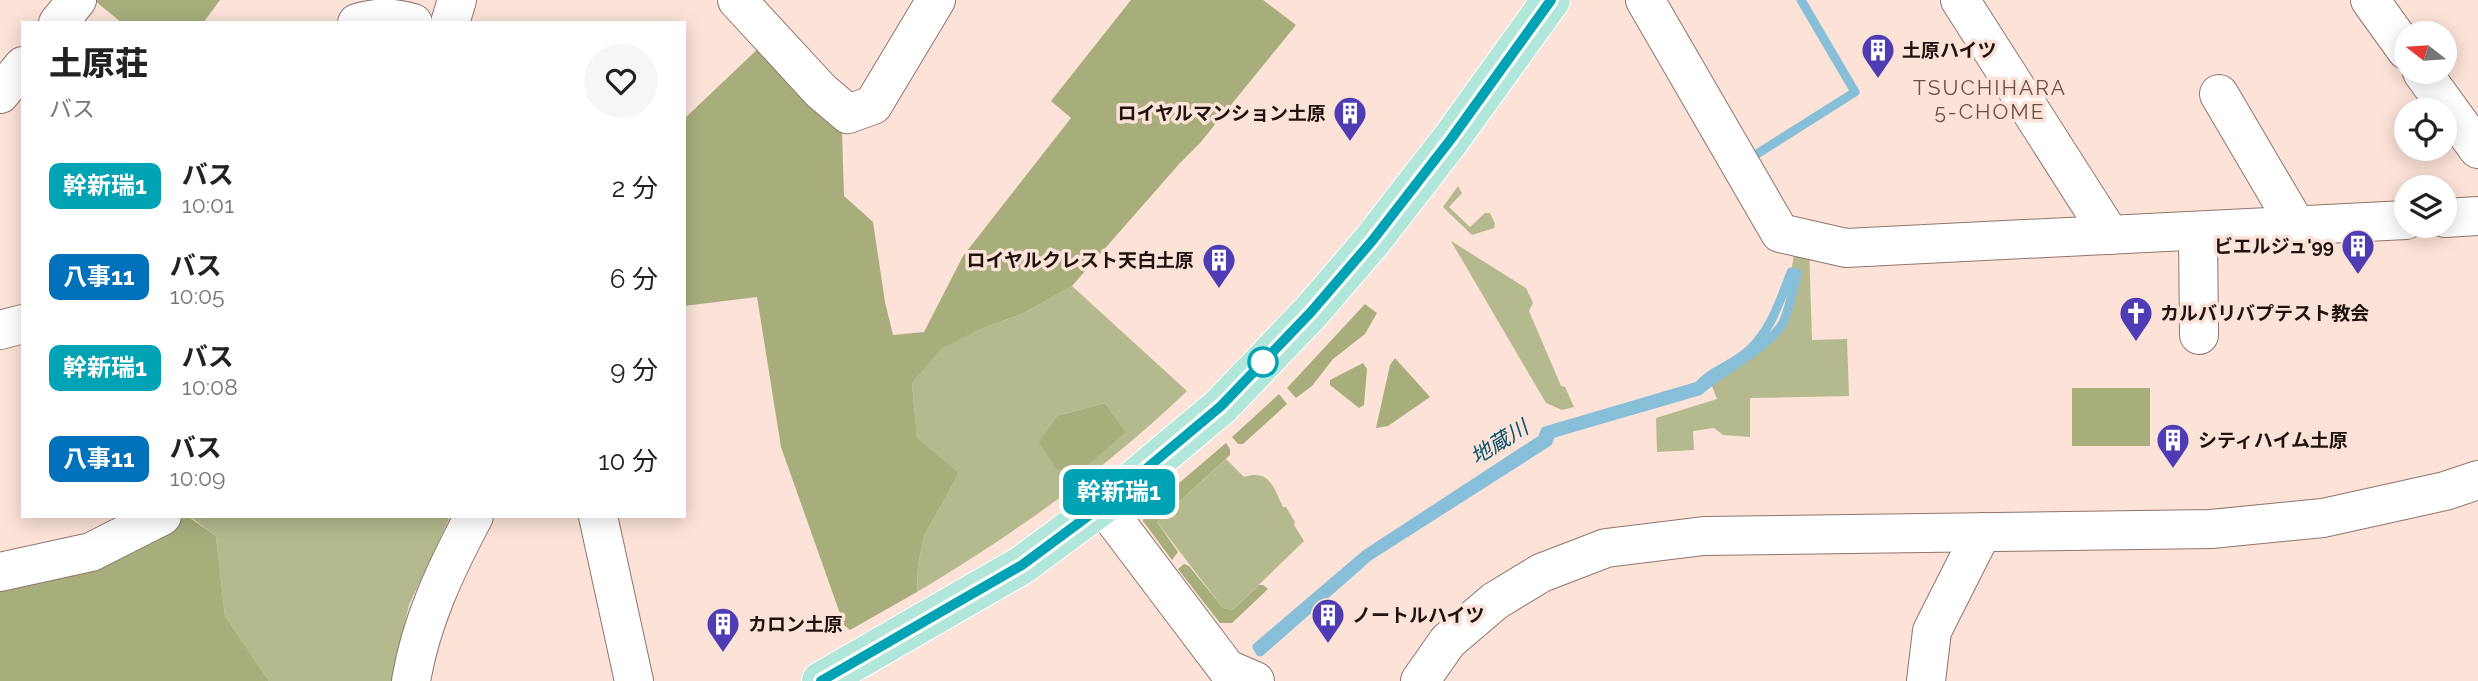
<!DOCTYPE html>
<html lang="ja">
<head>
<meta charset="utf-8">
<style>
	body { margin:0; font-family:Raleway,"Noto Sans JP",sans-serif; background:#f6f6f6; color:#222; height:100vh; display:flex; flex-direction:column; font-size:26px; white-space:nowrap }
	* { box-sizing:border-box; margin:0 }
	p { font-size:23px; color:#767676 }
	.icon { flex:none; width:38px; height:38px; fill:none; stroke:currentColor; stroke-width:2; stroke-linecap:round; stroke-linejoin:round }
	.map { position:relative; flex:1; overflow:hidden }
	.panel { position:absolute; left:21px; top:21px; width:665px; height:497px; display:flex; flex-direction:column; background:#fff; border-radius:0px; box-shadow:0 4px 18px #0003 }
	.panel>* { flex:none }
	.badge { padding:0 14px; border-radius:10px; font-size:24px; line-height:46px }
	.needle { width:46px; rotate:287deg }
	.tools { position:absolute; left:2394px; top:21px; display:grid; gap:14px }
	.tools a { display:grid; place-items:center; width:63px; height:63px; border-radius:50%; background:#fff; box-shadow:0 4px 18px #0003; font-size:35px }
	.map>.badge { position:absolute; translate:-50% -50%; box-shadow:0 0 0 4px #fff }
	.round { display:grid; place-items:center; flex:none; width:74px; height:74px; border-radius:37px; background:#f6f6f6 }
	.head { display:flex; align-items:center; justify-content:space-between; height:119px; padding:0 28px }
	h1 { font-size:33px; font-weight:800; line-height:52px }
	ul { padding:0; list-style:none }
	li { display:flex; align-items:center; gap:21px; height:91px; padding:0 28px }
	li div { flex:1 }
	li b { display:block; font-size:26px }
	li em { font-style:normal }
	li .badge { min-width:77px; font-weight:700; text-align:center }
	.map>svg:first-child { display:block }
	.green { fill:#b4ba8e; fill-rule:evenodd }
	.forest { fill:#a7ae7c }
	.lines { fill:none; stroke-linecap:round; stroke-linejoin:round }
	.stream { stroke:#87bfd9; stroke-width:9 }
	.minor-casing { stroke:#92756a; stroke-width:40 }
	.major-casing { stroke:#fff; stroke-width:40 }
	.minor { stroke:#fff; stroke-width:38 }
	.major { stroke:#b1e6db; stroke-width:38 }
	.line-casing { stroke:#fff; stroke-width:16 }
	.line { stroke:#00a3b4; stroke-width:10 }
	.stop-dot { fill:#fff; stroke:#00a3b4; stroke-width:3.5 }
	.labels { text-anchor:middle; dominant-baseline:central; stroke-width:7; stroke-linejoin:round; paint-order:stroke }
	.poi-label { font-size:19px; font-weight:bold; fill:#1e130f; stroke:#fce2d7; text-anchor:start }
	.neighbourhood-label { font-size:21px; letter-spacing:2px; fill:#6b5045; stroke:#fce2d7 }
	.water-label { font-size:21px; font-style:italic; fill:#08546f; stroke:#fce2d7 }
</style>
</head>
<body>
<div class="map">
<svg width="2478" height="681" viewBox="0 0 2478 681">
	<rect width="100%" height="100%" fill="#fce2d7"/>
	<g class="green">
		<path d="M1458,186L1462,193L1449,207L1470,227L1485,213H1490L1495,224L1494,228L1472,235L1443,207Z"/>
		<path d="M1451,241L1526,288L1533,303L1529,311L1561,386L1565,387L1574,407L1562,410L1546,403Z"/>
		<path d="M1796,244L1809,247L1812,340L1847,339L1849,396L1750,398V437L1723,435L1714,428L1693,431L1694,450L1657,452L1656,418L1717,399L1710,381L1746,359L1783,324L1796,273L1791,272Z"/>
		<path d="M1072,286L1187,391C1106,469 1014,534 917,592L918,565L924,536L959,473L917,439L912,383L941,348L985,327L1022,314ZM1105,403L1126,432L1040,442L1057,416Z"/>
		<path d="M1226,459L1244,477C1270,469 1273,487 1283,507H1286L1295,522L1294,525L1304,541L1233,610L1223,608L1157,522Z"/>
		<path d="M189,516H443L449,519L409,605L396,661L394,681H269L225,616L216,536Z"/>
	</g>
	<g class="forest">
		<path d="M94,0H220L203,23H122Z"/>
		<path d="M1131,0H1263L1296,25L1200,143L1180,163L1072,286L1022,314L985,327L942,348L912,383L917,438L959,473L924,536L918,565L917,592L850,630L844,625L781,447L757,297L684,306V119L763,44L842,132L844,196L873,222L885,302L893,335L924,332L963,256L1071,118L1051,101Z"/>
		<path d="M1365,304L1377,313L1365,334L1333,359L1312,386L1296,398L1287,388Z"/>
		<path d="M1395,358L1430,397L1388,426L1376,428L1390,365Z"/>
		<path d="M1363,363L1367,369L1364,405L1359,408L1330,385V380Z"/>
		<rect x="2072" y="388" width="78" height="58"/>
		<path d="M1279,394L1287,404L1243,444H1238L1232,437Z"/>
		<path d="M1105,403L1126,432L1082,470L1056,469L1039,442L1057,416Z"/>
		<path d="M1226,443L1230,449V455L1157,522L1178,552L1172,560L1143,521L1145,512Z"/>
		<path d="M187,516L216,536L225,616L269,681H0V583L151,537Z"/>
		<path d="M1184,564L1189,566L1223,608L1233,610L1259,585H1263L1268,589L1232,623H1220L1178,569Z"/>
	</g>
	<g class="lines">
		<g class="stream">
			<path d="M1749,159L1855,92L1801,0"/>
			<path d="M1791,272L1797,273C1793,286 1789,315 1781,326C1761,353 1724,369 1699,391L1551,434L1548,442L1368,557L1260,652L1257,647L1366,554L1542,439L1545,431L1698,386C1711,371 1727,367 1742,356C1770,335 1779,303 1791,272Z"/>
		</g>
		<defs>
			<g id="minor">
				<path d="M737,0L821,91L848,114L873,105L936,0"/>
				<path d="M1645,0L1780,233L1846,248L2406,220"/>
				<path d="M1960,0L2110,235"/>
				<path d="M2370,0L2406,50"/>
				<path d="M58,23L77,0"/>
				<path d="M357,23C377,17 392,17 413,23"/>
				<path d="M450,23L457,0"/>
				<path d="M2422,72L2478,149"/>
				<path d="M0,94L23,66"/>
				<path d="M2219,94L2296,225"/>
				<path d="M2445,218L2478,216"/>
				<path d="M2198,232L2199,335"/>
				<path d="M0,330L23,324"/>
				<path d="M1103,505L1227,669L1255,681"/>
				<path d="M598,516L634,681"/>
				<path d="M0,572L91,552L162,516"/>
				<path d="M411,681C421,621 446,569 474,516"/>
				<path d="M1420,681L1448,641L1495,601L1541,573L1606,548L1704,536L2211,529L2323,518L2445,491L2478,480"/>
				<path d="M1926,681L1932,631L1982,532"/>
			</g>
			<path id="major" d="M821,681L1022,565L1103,505L1221,406L1311,312L1372,241L1451,139L1551,0"/>
		</defs>
		<use href="#minor" class="minor-casing"/>
		<use href="#major" class="major-casing"/>
		<use href="#minor" class="minor"/>
		<use href="#major" class="major"/>
	</g>
	<g class="lines">
		<defs>
			<path id="line" d="M821,681L1022,565L1103,505L1221,406L1311,312L1372,241L1451,139L1551,0"/>
		</defs>
		<use href="#line" class="line-casing"/>
		<use href="#line" class="line"/>
	</g>
	<defs>
		<symbol id="building-pin" viewBox="-11 -11 22 30"><path d="M0 17L-7.5 6A9.5 9.5 0 1 1 7.5 6Z" fill="#4d3cb3" stroke="#fce2d7"/><path d="M-4-6H4V6H1V3H-1V6H-4ZM-2.5-4.3h1.7v1.8h-1.7ZM.8-4.3h1.7v1.8H.8ZM-2.5-1h1.7V.8h-1.7ZM.8-1h1.7V.8H.8Z" fill="#fff"/></symbol>
		<symbol id="church-pin" viewBox="-11 -11 22 30"><path d="M0 17L-7.5 6A9.5 9.5 0 1 1 7.5 6Z" fill="#4d3cb3" stroke="#fce2d7"/><path d="M-1.2-6h2.4v3.5h3.3v2.4h-3.3V6h-2.4V-.1h-3.3v-2.4h3.3Z" fill="#fff"/></symbol>
	</defs>
	<g fill-rule="evenodd">
		<use href="#building-pin" x="1859" y="31" width="38" height="52"/>
		<use href="#building-pin" x="1331" y="94" width="38" height="52"/>
		<use href="#building-pin" x="2339" y="227" width="38" height="52"/>
		<use href="#building-pin" x="1200" y="241" width="38" height="52"/>
		<use href="#church-pin" x="2117" y="294" width="38" height="52"/>
		<use href="#building-pin" x="2154" y="421" width="38" height="52"/>
		<use href="#building-pin" x="1309" y="596" width="38" height="52"/>
		<use href="#building-pin" x="704" y="605" width="38" height="52"/>
	</g>
	<circle class="stop-dot" cx="1263" cy="362" r="14"/>
	<g class="labels">
		<g class="poi-label">
			<text x="1902" y="50">土原ハイツ</text>
			<text x="1326" y="113" text-anchor="end">ロイヤルマンション土原</text>
			<text x="2334" y="246" text-anchor="end">ビエルジュ'99</text>
			<text x="1194" y="260" text-anchor="end">ロイヤルクレスト天白土原</text>
			<text x="2160" y="313">カルバリバプテスト教会</text>
			<text x="2198" y="440">シティハイム土原</text>
			<text x="1352" y="615">ノートルハイツ</text>
			<text x="748" y="624">カロン土原</text>
		</g>
		<g class="neighbourhood-label">
			<text x="1990" y="87">TSUCHIHARA<tspan x="1990" dy="24">5-CHOME</tspan></text>
		</g>
		<g class="water-label">
			<text transform="translate(1499 442) rotate(-32)">地蔵川</text>
		</g>
	</g>
</svg>
<div class="tools">
<a><svg class="needle" viewBox="-14 -14 28 28"><path d="M0-13l5 13h-10z" fill="#e53935"/><path d="M0 13l5-13h-10z" fill="#767676"/></svg></a>
<a><svg class="icon" aria-label="locate" viewBox="0 0 24 24"><circle cx="12" cy="12" r="6"/><path d="M12 2v4M12 18v4M2 12h4M18 12h4"/></svg></a>
<a><svg class="icon" aria-label="layers" viewBox="0 0 24 24"><path d="M12 4l9 5-9 5-9-5zM3 14l9 5 9-5"/></svg></a>
</div>
<b class="badge" style="left:1119px;top:492px;background:#00a3b4;color:#fff">幹新瑞1</b>
<section class="panel">
<div class="head"><div><h1>土原荘</h1><p>バス</p></div><a class="round"><svg class="icon" aria-label="heart" viewBox="0 0 24 24"><path d="M12 20l-8-8c-3-5 5-10 8-4 3-6 11-1 8 4z"/></svg></a></div>
<ul>
<li><span class="badge" style="background:#00a3b4;color:#fff">幹新瑞1</span><div><b>バス</b><p>10:01</p></div><em>2 分</em></li>
<li><span class="badge" style="background:#0072bc;color:#fff">八事11</span><div><b>バス</b><p>10:05</p></div><em>6 分</em></li>
<li><span class="badge" style="background:#00a3b4;color:#fff">幹新瑞1</span><div><b>バス</b><p>10:08</p></div><em>9 分</em></li>
<li><span class="badge" style="background:#0072bc;color:#fff">八事11</span><div><b>バス</b><p>10:09</p></div><em>10 分</em></li>
</ul>
</section>
</div>
</body>
</html>
